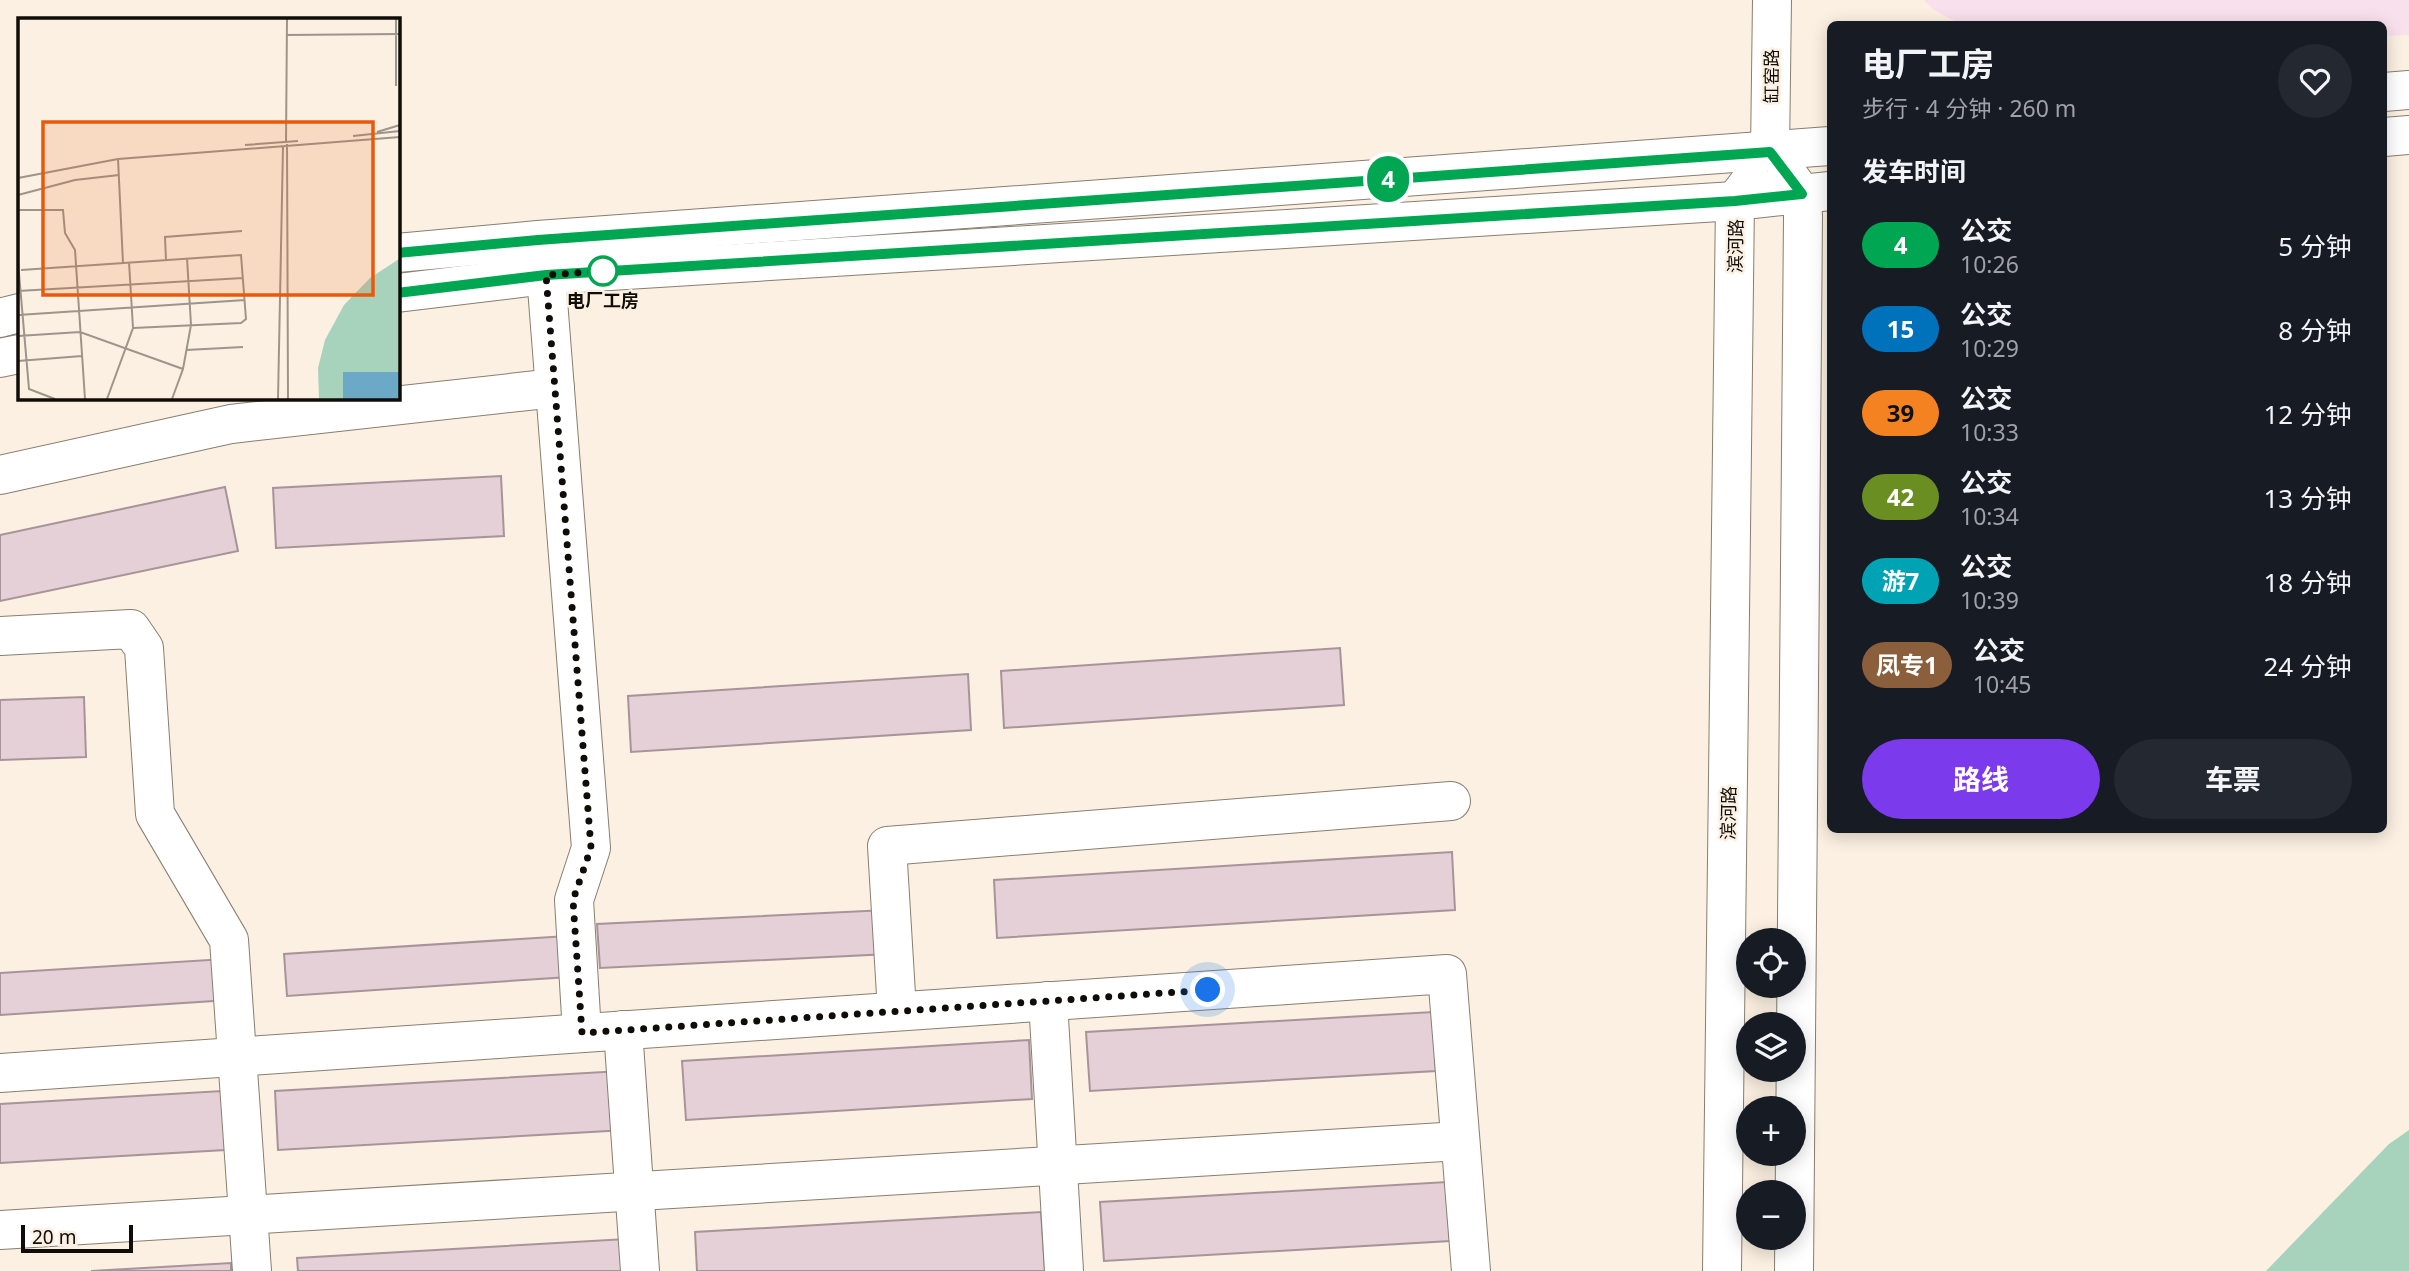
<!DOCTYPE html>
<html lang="zh">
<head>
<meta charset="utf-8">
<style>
	body { margin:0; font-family:"Noto Sans","Noto Sans SC",sans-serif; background:#242831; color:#f1f3f6; height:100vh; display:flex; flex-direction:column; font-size:26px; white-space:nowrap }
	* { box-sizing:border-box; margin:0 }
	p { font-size:23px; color:#9ea1a6 }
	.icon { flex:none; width:38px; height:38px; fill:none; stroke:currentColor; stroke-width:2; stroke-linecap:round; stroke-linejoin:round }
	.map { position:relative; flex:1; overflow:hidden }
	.panel { position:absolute; left:1827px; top:21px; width:560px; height:812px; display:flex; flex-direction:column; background:#171b24; border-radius:10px; box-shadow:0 4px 18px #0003 }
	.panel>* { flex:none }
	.badge { padding:0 14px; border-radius:23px; font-size:24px; line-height:46px }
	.fabs { position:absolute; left:1736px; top:928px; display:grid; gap:14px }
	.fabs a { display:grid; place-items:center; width:70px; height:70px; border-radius:50%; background:#171b24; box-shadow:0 4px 18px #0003; font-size:35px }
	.scale { position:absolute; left:21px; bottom:18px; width:112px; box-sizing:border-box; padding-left:7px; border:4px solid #100c08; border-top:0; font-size:19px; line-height:24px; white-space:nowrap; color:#100c08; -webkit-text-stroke:5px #fbf0e1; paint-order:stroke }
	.you { position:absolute; width:35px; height:35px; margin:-18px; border:5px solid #fff; border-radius:50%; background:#1a73e8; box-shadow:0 0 0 10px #1a73e833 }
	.map>.badge { position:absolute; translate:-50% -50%; box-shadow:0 0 0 4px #fff }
	h2 { padding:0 35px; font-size:26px; line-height:63px }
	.round { display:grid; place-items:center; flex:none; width:74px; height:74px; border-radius:37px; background:#242831 }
	.overview { display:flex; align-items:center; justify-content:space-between; height:119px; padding:0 35px }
	h1 { font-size:33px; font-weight:700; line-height:52px }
	.primary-button { display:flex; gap:14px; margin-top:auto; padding:14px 35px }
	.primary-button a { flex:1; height:80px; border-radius:42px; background:#7c3aed; color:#fff; font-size:28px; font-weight:700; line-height:80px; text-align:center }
	.primary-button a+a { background:#242831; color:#f1f3f6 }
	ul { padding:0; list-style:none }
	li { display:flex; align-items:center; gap:21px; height:84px; padding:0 35px }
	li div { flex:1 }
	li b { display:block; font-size:26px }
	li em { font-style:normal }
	li .badge { min-width:77px; font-weight:700; text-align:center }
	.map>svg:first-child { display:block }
	.commercial { fill:#f8e0ec }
	.green { fill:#a7d3bd }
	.building { fill:#e4d0d6; stroke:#a7949a; stroke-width:2 }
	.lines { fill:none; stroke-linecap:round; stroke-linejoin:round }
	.minor-casing { stroke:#887e70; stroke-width:40 }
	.major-casing { stroke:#887e70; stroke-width:40 }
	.minor { stroke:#fff; stroke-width:38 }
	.major { stroke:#fff; stroke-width:38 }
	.line-casing { stroke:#fff; stroke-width:16 }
	.line { stroke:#00a651; stroke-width:10 }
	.walk { stroke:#100c08; stroke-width:7; stroke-dasharray:0 12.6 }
	.stop-dot { fill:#fff; stroke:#00a651; stroke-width:3.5 }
	.labels { text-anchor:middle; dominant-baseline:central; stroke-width:5; stroke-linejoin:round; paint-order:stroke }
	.street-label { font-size:18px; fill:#100c08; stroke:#fbf0e1 }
	.stop-label { font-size:18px; font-weight:bold; fill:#100c08; stroke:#fbf0e1 }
	.inset-road { fill:none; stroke:#9d958a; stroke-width:2 }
	.view { fill:#e8590c; fill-opacity:0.15; stroke:#e8590c; stroke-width:3.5 }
	.inset-edge { fill:none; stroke:#100c08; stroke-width:3.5 }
</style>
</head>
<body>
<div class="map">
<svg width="2409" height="1271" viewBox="0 0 2409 1271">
	<rect width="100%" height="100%" fill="#fbf0e1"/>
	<path class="commercial" d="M1924,0H2409V35L2384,36V24H1960L1934,10Z"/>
	<path class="green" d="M2409,1130V1271H2266L2389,1144Z"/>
	<g class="building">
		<path d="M501,476L504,536L276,548L273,488Z"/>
		<path d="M225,487L238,551L0,601V535Z"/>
		<path d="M1340,648L1344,705L1004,728L1001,671Z"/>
		<path d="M968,674L971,730L631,752L628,696Z"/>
		<path d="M84,697L86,757L0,760V700Z"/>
		<path d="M1452,852L1455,910L997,938L994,880Z"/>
		<path d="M886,910L889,954L600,968L597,924Z"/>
		<path d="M567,936L569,977L287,996L284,954Z"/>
		<path d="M241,958L244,999L0,1015V973Z"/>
		<path d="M1433,1012L1436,1071L1090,1091L1086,1032Z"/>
		<path d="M1029,1040L1032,1099L686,1120L682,1061Z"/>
		<path d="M621,1071L625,1130L278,1150L275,1091Z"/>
		<path d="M222,1091L225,1150L0,1163V1104Z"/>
		<path d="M1447,1182L1450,1241L1104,1261L1100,1202Z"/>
		<path d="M1041,1212L1045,1271H697L695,1232Z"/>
		<path d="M644,1238L646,1271H298L297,1258Z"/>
		<path d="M231,1263V1271H91Z"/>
	</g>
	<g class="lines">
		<defs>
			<g id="minor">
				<path d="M546,275L591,848L574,900L582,1033"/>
				<path d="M0,475L231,424L555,388"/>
				<path d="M0,636L131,629L144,648L155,814L229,940L252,1271"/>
				<path d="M1048,1001L1064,1271"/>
				<path d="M897,1011L887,846L1451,801"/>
				<path d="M623,1030L640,1271"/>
				<path d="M0,1073L1447,974L1471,1271"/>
				<path d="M0,1230L1460,1141"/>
			</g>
			<g id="major">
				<path d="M2384,92L2409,90"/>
				<path d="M2384,137L2409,135"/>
				<path d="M1770,152L1772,0"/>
				<path d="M1787,173L1802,194L1803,217L1794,1271"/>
				<path d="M397,253L538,240L1830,146"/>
				<path d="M397,293L546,275L1735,201L1830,191"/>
				<path d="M0,318L19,313"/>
				<path d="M0,358L19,354"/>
				<path d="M1722,1271L1735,201L1751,180"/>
			</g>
		</defs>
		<use href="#minor" class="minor-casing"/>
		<use href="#major" class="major-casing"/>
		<use href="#minor" class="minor"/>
		<use href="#major" class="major"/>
	</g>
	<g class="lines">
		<defs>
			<path id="line" d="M397,253L538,240L1770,152L1802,194L1735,201L546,275L397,293"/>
		</defs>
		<use href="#line" class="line-casing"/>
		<use href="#line" class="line"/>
		<path class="walk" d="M603,271L546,275L591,848L573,900L582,1033L1208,990"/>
	</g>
	<circle class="stop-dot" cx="603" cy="271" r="14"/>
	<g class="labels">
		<g class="street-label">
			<text transform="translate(1771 76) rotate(-90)">缸窑路</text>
			<text transform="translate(1735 246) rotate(-89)">滨河路</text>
			<text transform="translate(1728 813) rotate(-89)">滨河路</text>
		</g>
		<g class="stop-label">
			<text x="603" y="300">电厂工房</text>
		</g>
	</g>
	<g transform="translate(18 18)">
		<rect width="382" height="382" fill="#fbf0e1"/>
		<path d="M381,241V381H301L300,350L307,322L326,287L352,260Z" fill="#a7d3bd"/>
		<path d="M325,354H381V381H325Z" fill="#6ba9c7"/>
		<path class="inset-road" d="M378,1V68M268,17L382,16M359,114L382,107M335,118L382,113M268,124L269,1M269,126L270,381M227,127L280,123M100,141L105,245M0,160L100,141L382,119M0,177L57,162L101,157M0,192H45L47,215L57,232L67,381M148,242L147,219L224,213M0,244L11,371L37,381M3,252L223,237L228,301L223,305L115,310M0,273L225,260M0,297L227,282M0,318L62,314L165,351M168,332L225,329M0,343L64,338M89,381L115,310L111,244M154,381L165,351L173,307L169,240M260,381L265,129"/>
		<path class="view" d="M25,104H355V277H25Z"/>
		<rect width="382" height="382" class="inset-edge"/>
	</g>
</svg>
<div class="fabs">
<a><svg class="icon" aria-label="locate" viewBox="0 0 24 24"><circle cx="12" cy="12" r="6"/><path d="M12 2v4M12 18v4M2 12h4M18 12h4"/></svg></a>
<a><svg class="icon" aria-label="layers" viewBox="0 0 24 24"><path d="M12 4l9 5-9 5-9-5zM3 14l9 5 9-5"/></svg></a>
<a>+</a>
<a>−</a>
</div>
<div class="scale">20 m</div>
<div class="you" style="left:1208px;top:990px"></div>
<b class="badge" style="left:1388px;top:179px;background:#00a651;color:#fff">4</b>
<section class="panel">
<div class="overview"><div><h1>电厂工房</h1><p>步行 · 4 分钟 · 260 m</p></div><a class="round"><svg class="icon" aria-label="heart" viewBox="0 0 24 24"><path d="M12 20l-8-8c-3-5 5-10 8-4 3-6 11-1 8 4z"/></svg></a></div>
<h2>发车时间</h2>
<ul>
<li><span class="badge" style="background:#00a651;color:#fff">4</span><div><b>公交</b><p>10:26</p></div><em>5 分钟</em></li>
<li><span class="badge" style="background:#0072bc;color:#fff">15</span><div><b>公交</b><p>10:29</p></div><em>8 分钟</em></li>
<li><span class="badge" style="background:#f58220;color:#111">39</span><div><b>公交</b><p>10:33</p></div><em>12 分钟</em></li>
<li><span class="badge" style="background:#6b8e23;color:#fff">42</span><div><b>公交</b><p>10:34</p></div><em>13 分钟</em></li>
<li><span class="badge" style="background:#00a3b4;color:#fff">游7</span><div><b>公交</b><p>10:39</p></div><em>18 分钟</em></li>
<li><span class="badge" style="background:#8b5e3c;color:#fff">凤专1</span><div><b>公交</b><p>10:45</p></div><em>24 分钟</em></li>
</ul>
<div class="primary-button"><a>路线</a><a>车票</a></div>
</section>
</div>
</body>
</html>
